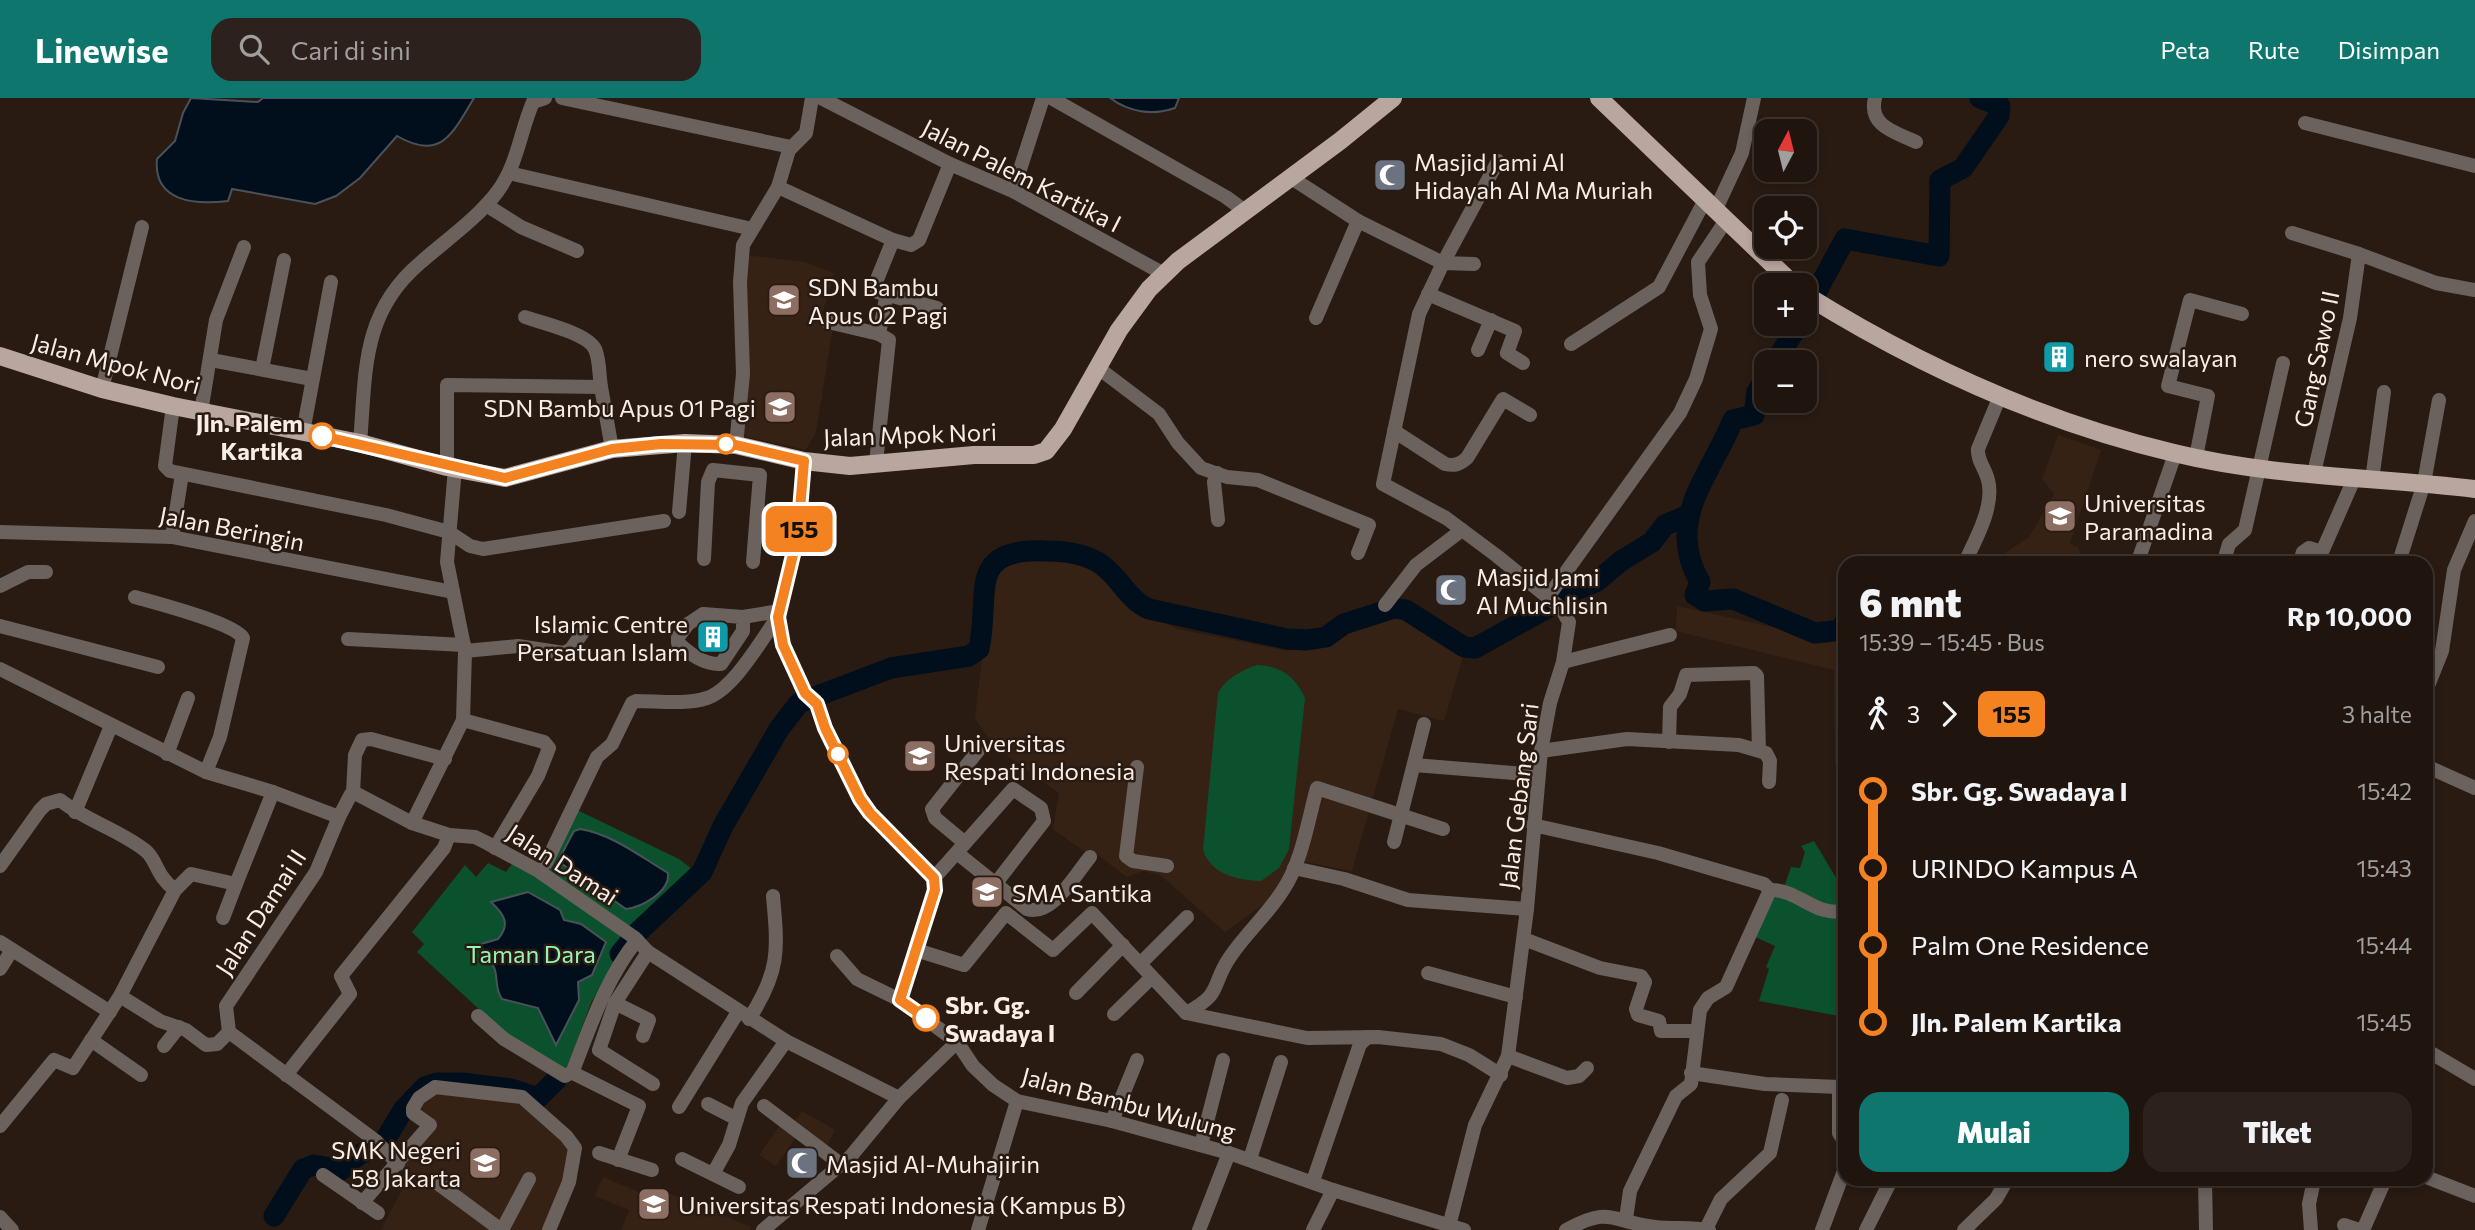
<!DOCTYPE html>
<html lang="id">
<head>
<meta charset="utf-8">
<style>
	body { margin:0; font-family:Commissioner,sans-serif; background:#2c211c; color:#f1f3f6; height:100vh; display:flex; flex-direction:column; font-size:26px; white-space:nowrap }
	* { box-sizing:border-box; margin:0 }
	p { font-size:23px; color:#a19e9e }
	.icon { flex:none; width:38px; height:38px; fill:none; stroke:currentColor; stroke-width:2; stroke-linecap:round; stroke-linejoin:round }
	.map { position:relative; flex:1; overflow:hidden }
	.sheet { position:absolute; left:1838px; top:458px; width:595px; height:630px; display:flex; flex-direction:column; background:#1f140e; border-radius:21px; box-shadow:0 4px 10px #0003,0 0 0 2px #3c332e }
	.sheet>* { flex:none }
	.badge { padding:0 14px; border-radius:10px; font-size:24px; line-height:46px }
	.needle { width:46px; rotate:7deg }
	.controls { position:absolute; left:1754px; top:21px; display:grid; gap:14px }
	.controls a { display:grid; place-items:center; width:63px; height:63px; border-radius:14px; background:#1f140e; box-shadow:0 4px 10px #0003,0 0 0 2px #3c332e; font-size:35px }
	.map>.badge { position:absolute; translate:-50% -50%; box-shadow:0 0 0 4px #fff }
	.legs { display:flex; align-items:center; gap:10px; height:77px; padding:0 21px; font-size:23px }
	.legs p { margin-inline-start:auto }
	.headline { display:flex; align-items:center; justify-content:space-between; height:119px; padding:0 21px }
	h1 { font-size:38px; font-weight:800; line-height:52px }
	.primary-button { display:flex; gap:14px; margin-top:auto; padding:14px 21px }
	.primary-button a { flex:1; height:80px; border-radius:21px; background:#0f766e; color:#fff; font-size:28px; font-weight:800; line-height:80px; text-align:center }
	.primary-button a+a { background:#2c211c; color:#f1f3f6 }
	ul { padding:0 21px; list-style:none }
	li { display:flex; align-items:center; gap:24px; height:77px; font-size:26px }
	li i { display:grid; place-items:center; width:10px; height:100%; margin:0 9px; background:currentColor }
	li i::after { content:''; width:18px; height:18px; margin:-9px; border:5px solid; border-radius:50%; background:#1f140e }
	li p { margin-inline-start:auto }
	li:first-child i { background:linear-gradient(#0000 50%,currentColor 0) }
	li:last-child i { background:linear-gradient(currentColor 50%,#0000 0) }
	header { display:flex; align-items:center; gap:42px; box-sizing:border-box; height:98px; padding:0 35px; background:#0f766e; color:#fff }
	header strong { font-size:33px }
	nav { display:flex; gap:38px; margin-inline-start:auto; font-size:24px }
	.search { width:490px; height:63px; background:#2c211c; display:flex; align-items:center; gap:18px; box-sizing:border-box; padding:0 24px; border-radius:21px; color:#a19e9e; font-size:26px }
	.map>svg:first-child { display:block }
	.built { fill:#362215 }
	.green { fill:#0b512d }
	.water { fill:#010e1c; stroke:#4b5159; stroke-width:2 }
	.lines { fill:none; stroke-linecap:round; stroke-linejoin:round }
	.river { stroke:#010e1c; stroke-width:21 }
	.minor { stroke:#6b625e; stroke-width:14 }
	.major { stroke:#b9a69f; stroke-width:18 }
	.line-1-casing { stroke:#fff; stroke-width:16 }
	.line-1 { stroke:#f58220; stroke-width:10 }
	.stop-1-dot { fill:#fff; stroke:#f58220; stroke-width:3.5 }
	.labels { text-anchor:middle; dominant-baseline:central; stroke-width:5; stroke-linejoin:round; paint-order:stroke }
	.poi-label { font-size:24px; fill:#f8ede7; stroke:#291b12; text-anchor:start }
	.street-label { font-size:24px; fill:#f8ede7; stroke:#291b12 }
	.stop-label { font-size:24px; font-weight:bold; fill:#f8ede7; stroke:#291b12; text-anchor:end }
	.park-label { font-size:24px; fill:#96f3b6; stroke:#291b12 }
</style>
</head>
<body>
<header>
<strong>Linewise</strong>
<div class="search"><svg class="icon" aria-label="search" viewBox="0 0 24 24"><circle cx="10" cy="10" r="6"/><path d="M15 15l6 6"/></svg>Cari di sini</div>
<nav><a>Peta</a><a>Rute</a><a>Disimpan</a></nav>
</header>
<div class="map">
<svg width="2475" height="1132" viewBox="0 0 2475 1132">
	<rect width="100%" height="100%" fill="#291b12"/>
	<g class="built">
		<path d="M744,157L805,164L834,175L819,227L833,229L816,334L806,352L738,337Z"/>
		<path d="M2058,337L2101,352L2070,445L2078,450L2084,465H1990L2029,439L2054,396L2042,381Z"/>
		<path d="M1029,456L1076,460L1096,468L1130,506L1177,531L1288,553L1332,542L1365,523L1388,515L1465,552L1444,623L1398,611L1352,773L1291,761L1277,793L1264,806L1225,834L1160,777L1143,773L1127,779L1099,758L1082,752L1053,731L1059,695L994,648L975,621L992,474L1003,461Z"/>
		<path d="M1844,503V667H1835L1834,572L1676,533L1677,508L1835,543Z"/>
		<path d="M430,995L514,999L565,1042L571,1061L544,1132H381L408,1080L397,1069L429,1033L416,1010Z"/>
		<path d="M802,1013L835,1032L826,1050L798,1036L776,1068L759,1057L783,1023L792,1027Z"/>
		<path d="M603,1079L651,1099L656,1090L751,1129L750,1132H621L629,1112L595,1098Z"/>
	</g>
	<g class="green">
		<path d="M1257,567C1281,568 1295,578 1305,600L1289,751L1279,770L1261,783C1238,782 1211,777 1203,752L1218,595C1226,580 1241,573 1257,567Z"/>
		<path d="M573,710L679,761L697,775L623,846L591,905L567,969L561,971L507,937L417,854L424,846L412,834L465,767L476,779L488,765L506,774L514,763L540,778Z"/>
		<path d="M1814,743L1844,793V919L1759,903L1769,871L1766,869L1775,848L1753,838L1773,794L1783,792L1791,769L1800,770L1805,754L1801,748Z"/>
	</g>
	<g class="water">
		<path d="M191,0L258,4L263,0H474C453,34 442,64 397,38L360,80L336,98L315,106L232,91L228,103C195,107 153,104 157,61L175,43L183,15Z"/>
		<path d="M1110,0H1179L1175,10C1152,18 1129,14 1110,0Z"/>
		<path d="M580,731C612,736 641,759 668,775C670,794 642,809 626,811L558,763L574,733Z"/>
		<path d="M528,794L560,812L564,822L581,826L606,844L592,877L578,884L579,902L556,947L538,910L502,901C495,891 498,883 495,872C492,862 483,857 481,846L498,841C511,826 504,816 491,804Z"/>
	</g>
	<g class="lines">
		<g class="river">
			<path d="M1804,217L1845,141L1939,158L1940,82L1963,70L1999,18L2000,8L1980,0"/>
			<path d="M1775,264L1799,226"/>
			<path d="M1766,279L1757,294L1754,317L1733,322C1711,377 1664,422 1700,484L1695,497L1705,503L1733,501L1815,535L1842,532L1844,525"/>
			<path d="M1557,504L1563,497L1596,484L1621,463L1652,444L1665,427L1686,418"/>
			<path d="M620,856L637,835L702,774L723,728L779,631L799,605L891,570L969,558L979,551C991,494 965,450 1046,453C1065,453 1087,456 1102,467C1121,481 1127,501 1149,511L1287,541L1307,542L1326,539L1344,526L1394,510L1406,512L1464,549L1475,550L1553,507"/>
			<path d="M274,1118L303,1071L314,1067L341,1072L357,1058L384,1044L403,1012L425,989L437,985H462L511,991L538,1000L557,981"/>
		</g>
		<g class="minor">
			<path d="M562,0L791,49"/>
			<path d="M821,0L950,66L1013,93L1164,176"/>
			<path d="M1051,0L1226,99L1245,113"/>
			<path d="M1875,0C1868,28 1895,34 1916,44"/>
			<path d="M2305,25L2475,68"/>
			<path d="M509,75L752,131"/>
			<path d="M1290,79L1358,123L1443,165L1419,216L1383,386L1446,420L1497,458L1561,510L1569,524L1563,564L1550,605L1541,653L1527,811L1508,958L1475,1027L1448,1132"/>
			<path d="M778,89L893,142L911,147L919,142L950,66"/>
			<path d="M1013,93L1043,0"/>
			<path d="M486,107L521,129L577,153"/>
			<path d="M1715,113L1742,55L1754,0"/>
			<path d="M2292,135L2359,156L2436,185L2475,192"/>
			<path d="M893,142L876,184L877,194L937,210"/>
			<path d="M1474,166L1443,165L1498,63"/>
			<path d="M1428,196L1515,233L1507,255L1523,265"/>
			<path d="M525,219C542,225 587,235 595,251C600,262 599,278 601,289"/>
			<path d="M1316,220L1358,123"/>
			<path d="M828,224L879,236"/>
			<path d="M1571,246L1659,189L1705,102"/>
			<path d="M1478,252L1491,222"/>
			<path d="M211,262L312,281"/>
			<path d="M1097,269L1159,316L1178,345L1201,370L1227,379L1258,382L1369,427L1358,455"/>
			<path d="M262,271L284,162"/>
			<path d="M102,291L142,129"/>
			<path d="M173,308L165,368L170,373L386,417L449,434L470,448L483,451L664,423"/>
			<path d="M201,314L216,222L244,149"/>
			<path d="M1394,333L1445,366C1454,368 1459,367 1467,360L1503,301L1530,317"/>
			<path d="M303,334L331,184"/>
			<path d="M360,345C366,274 361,215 420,165C446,142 477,121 498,93C518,65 520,34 533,4L545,0"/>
			<path d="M736,347L743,276L740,184L743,147L778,89L789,52L806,35L812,0"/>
			<path d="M2196,359L2208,298L2168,288L2190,202L2242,216"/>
			<path d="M804,363L798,436L778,519L783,547L805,595L815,602L825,630L860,700L870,715L934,780L935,792L900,902L957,944L973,968L993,987L1017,1003L1112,1023L1229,1055L1333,1092L1464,1132"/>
			<path d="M876,365L889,242L879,236L887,195"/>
			<path d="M447,369V287L601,289L612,351"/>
			<path d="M1217,375L1214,384L1218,422"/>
			<path d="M2314,375L2350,220L2359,156"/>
			<path d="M2372,382L2384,294"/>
			<path d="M679,414L685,345"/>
			<path d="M0,434L172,439L453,494"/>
			<path d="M172,439L182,376"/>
			<path d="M704,461L708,384L713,372L760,377L753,464"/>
			<path d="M2399,464L2424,385L2439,302"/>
			<path d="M1964,466C1975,443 1995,408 1988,382C1985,370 1977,362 1978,351L2000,298"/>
			<path d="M2137,466L2175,356"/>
			<path d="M2223,466L2229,446L2245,432L2283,265"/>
			<path d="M2299,466L2303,454L2309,450L2322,454L2354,381"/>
			<path d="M0,488L28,474H46"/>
			<path d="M135,499C156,505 234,525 243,540L220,639L206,674"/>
			<path d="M1548,499L1680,315L1696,281L1711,231L1700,197L1698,164L1725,124"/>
			<path d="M1385,507L1416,467L1462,432"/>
			<path d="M743,519V533L721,566C704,567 690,556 678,545V539L688,526L703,516L743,519L779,513"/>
			<path d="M0,528L158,569"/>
			<path d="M348,541L464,547"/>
			<path d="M465,553L518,548L564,555L571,551L583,534"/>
			<path d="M1563,564L1670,537"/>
			<path d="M0,571L206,674L273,694L339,719L351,696L355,695L412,725L449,737L475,739L487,745L537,772L635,840L648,854L786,943L899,1000"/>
			<path d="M2426,593L2442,553L2454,472L2475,423"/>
			<path d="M463,622L544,644L549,650L538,678L495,750"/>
			<path d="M1669,644L1670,609L1680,596L1686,577L1754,575L1757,578L1759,652"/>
			<path d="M1541,653L1627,641L1739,647L1766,655L1770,663L1769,684"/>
			<path d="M167,656L188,600"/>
			<path d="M1414,667L1538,677"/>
			<path d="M2426,668L2475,690"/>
			<path d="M1137,669L1126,758L1133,763L1167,768"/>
			<path d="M353,695L355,657L362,642L371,641L445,661"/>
			<path d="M75,714L111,628"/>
			<path d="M412,725L463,622L465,553L447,464L455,370"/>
			<path d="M1533,727L1658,755L1764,786L1770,792L1726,889L1708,900L1700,912L1691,986L1676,998L1630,1093L1626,1121"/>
			<path d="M1394,744L1424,626"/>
			<path d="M965,745L935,720L932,711L981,649"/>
			<path d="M957,755L1027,811C1052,819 1075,777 1090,759"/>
			<path d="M546,765L597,659L612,646L632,605L636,603C658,603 686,607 707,600C734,591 761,542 778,519"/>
			<path d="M0,768L40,712L46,706L60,702C86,723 120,732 146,753C157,762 156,778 175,792"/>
			<path d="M1294,770L1344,781L1408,802L1527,811"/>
			<path d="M934,780L1013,691L1041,710L1044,723L996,785"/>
			<path d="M1770,792C1798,791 1815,819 1844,813"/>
			<path d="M223,820L236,786"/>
			<path d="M1524,841L1600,870L1641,878L1645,884L1636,911L1638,917L1659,923L1661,933H1696"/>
			<path d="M0,844L110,914"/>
			<path d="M916,852L964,867L1006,815L1053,852L1092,815L1186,915L1307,940L1378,939L1441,946L1469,957L1501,977"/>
			<path d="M648,854L615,905L599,952L653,986"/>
			<path d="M837,858L857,881L900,902"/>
			<path d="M1141,865L1187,819"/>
			<path d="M0,871L12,852"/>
			<path d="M1428,875L1516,899"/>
			<path d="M1076,895L1123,847"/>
			<path d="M120,898L160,923L186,932L206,947L217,946L229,934"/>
			<path d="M615,905L649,922L643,938"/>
			<path d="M1186,915C1224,895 1210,888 1230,859C1246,835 1268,816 1283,792C1302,764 1308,722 1317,690L1443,731"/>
			<path d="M1114,916L1151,880"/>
			<path d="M478,918L504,941L565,978L574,973"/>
			<path d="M749,921C780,873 778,853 773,798"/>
			<path d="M229,934L226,908L316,774L339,719"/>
			<path d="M229,934L376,1043L398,1066"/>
			<path d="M91,942L141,977"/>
			<path d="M164,948L179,929"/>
			<path d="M2426,952L2475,981"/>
			<path d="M1508,958L1567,980L1579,978L1587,970"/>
			<path d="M1691,975L1765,986L1839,989V1035L1844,1043"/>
			<path d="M286,977L350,896L341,878L444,750L449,737"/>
			<path d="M708,1006L737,1021"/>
			<path d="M764,1008L842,1067"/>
			<path d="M679,1009L738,914"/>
			<path d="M1112,1023L1137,962"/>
			<path d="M0,1028L54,962L73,970L120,898L175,792L191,776L236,786L273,694"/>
			<path d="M1201,1047L1223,962"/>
			<path d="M599,1055L652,1072"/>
			<path d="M682,1061L739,1089"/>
			<path d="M1250,1061L1281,964"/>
			<path d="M618,1062L639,1008L575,976L574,970C591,926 607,879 637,842"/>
			<path d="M713,1076L729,1047L742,1005L786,943"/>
			<path d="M323,1077L378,1115"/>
			<path d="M2426,1079L2475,1098"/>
			<path d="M2205,1082L2206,1132"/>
			<path d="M1313,1083L1360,946L1368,939"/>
			<path d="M436,1084L501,1132"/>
			<path d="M362,1105L430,1027L413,1015V1010L419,1000L435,989L522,999L566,1038L575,1050L569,1084L549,1132"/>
			<path d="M0,1119L12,1132"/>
			<path d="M2344,1127L2359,1132"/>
			<path d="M1706,1131L1721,1101L1770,1055L1782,1002"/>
			<path d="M502,1132L529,1081"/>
			<path d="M763,1132L851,1058L899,1000L957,944"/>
			<path d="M978,1132L1017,1003"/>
			<path d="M1199,1132L1229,1055"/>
			<path d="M1313,1132L1333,1092"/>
			<path d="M1566,1132C1611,1107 1611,1124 1655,1129C1673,1131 1691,1129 1709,1132"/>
			<path d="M1822,1132L1844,1073"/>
			<path d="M1866,1132L1891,1082"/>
			<path d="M1964,1132L1996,1101L2007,1082"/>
			<path d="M2311,1132L2309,1106L2314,1082"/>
			<path d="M2363,1132L2385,1082"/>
		</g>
		<g class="major">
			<path d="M1599,0L1794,187"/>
			<path d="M1804,196C1918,267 2043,324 2174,355C2272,379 2375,379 2475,391"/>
			<path d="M0,258L102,291L173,308L360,345L447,369L505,380L612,351L685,345L736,347L804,363L850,368L974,357H1034L1046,353L1063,331L1119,232L1149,191L1178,163L1340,43L1393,0"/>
		</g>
	</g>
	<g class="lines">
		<defs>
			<path id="line-1" d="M322,338L505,380L612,351L661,346L736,347L804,363L798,436L778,519L783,547L805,595L817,606L825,630L860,701L870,715L934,780L935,792L900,902L926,920"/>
		</defs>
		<use href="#line-1" class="line-1-casing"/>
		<use href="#line-1" class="line-1"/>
	</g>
	<defs>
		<symbol id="mosque-square" viewBox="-11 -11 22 22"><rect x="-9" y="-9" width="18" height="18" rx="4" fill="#6b7280" stroke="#291b12"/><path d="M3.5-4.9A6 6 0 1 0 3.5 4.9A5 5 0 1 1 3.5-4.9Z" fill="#fff"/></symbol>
		<symbol id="school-square" viewBox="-11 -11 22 22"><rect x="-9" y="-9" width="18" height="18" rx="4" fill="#8d6e63" stroke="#291b12"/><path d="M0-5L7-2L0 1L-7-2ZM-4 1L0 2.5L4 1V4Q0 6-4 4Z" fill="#fff"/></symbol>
		<symbol id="building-square" viewBox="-11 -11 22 22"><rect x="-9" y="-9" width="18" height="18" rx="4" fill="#0f9aa8" stroke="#291b12"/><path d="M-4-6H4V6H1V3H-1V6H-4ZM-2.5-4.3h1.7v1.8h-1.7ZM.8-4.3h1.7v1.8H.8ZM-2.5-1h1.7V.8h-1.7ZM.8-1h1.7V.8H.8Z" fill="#fff"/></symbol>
		<symbol id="university-square" viewBox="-11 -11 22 22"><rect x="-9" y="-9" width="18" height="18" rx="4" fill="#8d6e63" stroke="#291b12"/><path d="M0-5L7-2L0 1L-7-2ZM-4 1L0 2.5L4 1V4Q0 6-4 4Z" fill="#fff"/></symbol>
	</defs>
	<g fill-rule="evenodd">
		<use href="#mosque-square" x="1371" y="58" width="38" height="38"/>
		<use href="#school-square" x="765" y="183" width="38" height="38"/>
		<use href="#building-square" x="2040" y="240" width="38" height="38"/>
		<use href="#school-square" x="761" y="290" width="38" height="38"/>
		<use href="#university-square" x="2041" y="399" width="38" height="38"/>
		<use href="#mosque-square" x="1432" y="473" width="38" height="38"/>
		<use href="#building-square" x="694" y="520" width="38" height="38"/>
		<use href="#university-square" x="901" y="639" width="38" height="38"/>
		<use href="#school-square" x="968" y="775" width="38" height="38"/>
		<use href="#school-square" x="466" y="1046" width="38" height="38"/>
		<use href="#mosque-square" x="783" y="1046" width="38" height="38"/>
		<use href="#university-square" x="635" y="1087" width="38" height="38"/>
	</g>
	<g class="stop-1-dot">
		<circle cx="322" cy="338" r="12"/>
		<circle cx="726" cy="346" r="9"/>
		<circle cx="838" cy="656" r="9"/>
		<circle cx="926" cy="920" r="12"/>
	</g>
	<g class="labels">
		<g class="poi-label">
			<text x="1414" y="63">Masjid Jami Al<tspan x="1414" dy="28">Hidayah Al Ma Muriah</tspan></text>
			<text x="808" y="188">SDN Bambu<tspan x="808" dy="28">Apus 02 Pagi</tspan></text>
			<text x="2084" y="259">nero swalayan</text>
			<text x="756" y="309" text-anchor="end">SDN Bambu Apus 01 Pagi</text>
			<text x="2084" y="404">Universitas<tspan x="2084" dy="28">Paramadina</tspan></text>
			<text x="1476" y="478">Masjid Jami<tspan x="1476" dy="28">Al Muchlisin</tspan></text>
			<text x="688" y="525" text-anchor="end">Islamic Centre<tspan x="688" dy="28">Persatuan Islam</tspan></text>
			<text x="944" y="644">Universitas<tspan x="944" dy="28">Respati Indonesia</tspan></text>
			<text x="1012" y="794">SMA Santika</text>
			<text x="461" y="1051" text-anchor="end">SMK Negeri<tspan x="461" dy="28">58 Jakarta</tspan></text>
			<text x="826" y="1065">Masjid Al-Muhajirin</text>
			<text x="678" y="1106">Universitas Respati Indonesia (Kampus B)</text>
		</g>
		<g class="street-label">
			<text transform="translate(1022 77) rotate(27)">Jalan Palem Kartika I</text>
			<text transform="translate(2316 261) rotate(-78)">Gang Sawo II</text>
			<text transform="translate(116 265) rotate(15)">Jalan Mpok Nori</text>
			<text transform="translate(910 336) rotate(-2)">Jalan Mpok Nori</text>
			<text transform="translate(232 430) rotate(11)">Jalan Beringin</text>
			<text transform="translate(1518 698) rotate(-83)">Jalan Gebang Sari</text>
			<text transform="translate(563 766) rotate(33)">Jalan Damai</text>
			<text transform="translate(260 814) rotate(-57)">Jalan Damai II</text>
			<text transform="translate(1129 1005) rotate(15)">Jalan Bambu Wulung</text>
		</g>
		<g class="stop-label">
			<text x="303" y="324">Jln. Palem<tspan x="303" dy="28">Kartika</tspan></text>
			<text x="945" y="906" text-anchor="start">Sbr. Gg.<tspan x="945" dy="28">Swadaya I</tspan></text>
		</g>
		<g class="park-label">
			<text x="531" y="855">Taman Dara</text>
		</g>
	</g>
</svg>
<div class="controls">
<a><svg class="needle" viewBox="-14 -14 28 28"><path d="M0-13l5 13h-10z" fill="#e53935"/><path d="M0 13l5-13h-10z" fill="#a19e9e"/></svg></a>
<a><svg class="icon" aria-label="locate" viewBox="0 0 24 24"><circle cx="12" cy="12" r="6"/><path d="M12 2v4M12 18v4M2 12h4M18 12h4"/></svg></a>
<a>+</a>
<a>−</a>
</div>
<b class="badge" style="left:799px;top:431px;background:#f58220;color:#111">155</b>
<section class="sheet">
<div class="headline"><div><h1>6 mnt</h1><p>15:39 – 15:45 · Bus</p></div><b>Rp 10,000</b></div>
<div class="legs"><svg class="icon" aria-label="walk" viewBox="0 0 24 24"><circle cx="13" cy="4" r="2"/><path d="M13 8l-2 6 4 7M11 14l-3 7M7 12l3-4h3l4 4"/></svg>3<svg class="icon" aria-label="forward" viewBox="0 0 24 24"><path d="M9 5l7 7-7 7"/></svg><b class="badge" style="background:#f58220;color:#111">155</b><p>3 halte</p></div>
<ul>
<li><i style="color:#f58220"></i><b>Sbr. Gg. Swadaya I</b><p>15:42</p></li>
<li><i style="color:#f58220"></i><span>URINDO Kampus A</span><p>15:43</p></li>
<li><i style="color:#f58220"></i><span>Palm One Residence</span><p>15:44</p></li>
<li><i style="color:#f58220"></i><b>Jln. Palem Kartika</b><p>15:45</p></li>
</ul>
<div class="primary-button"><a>Mulai</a><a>Tiket</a></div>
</section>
</div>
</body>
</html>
